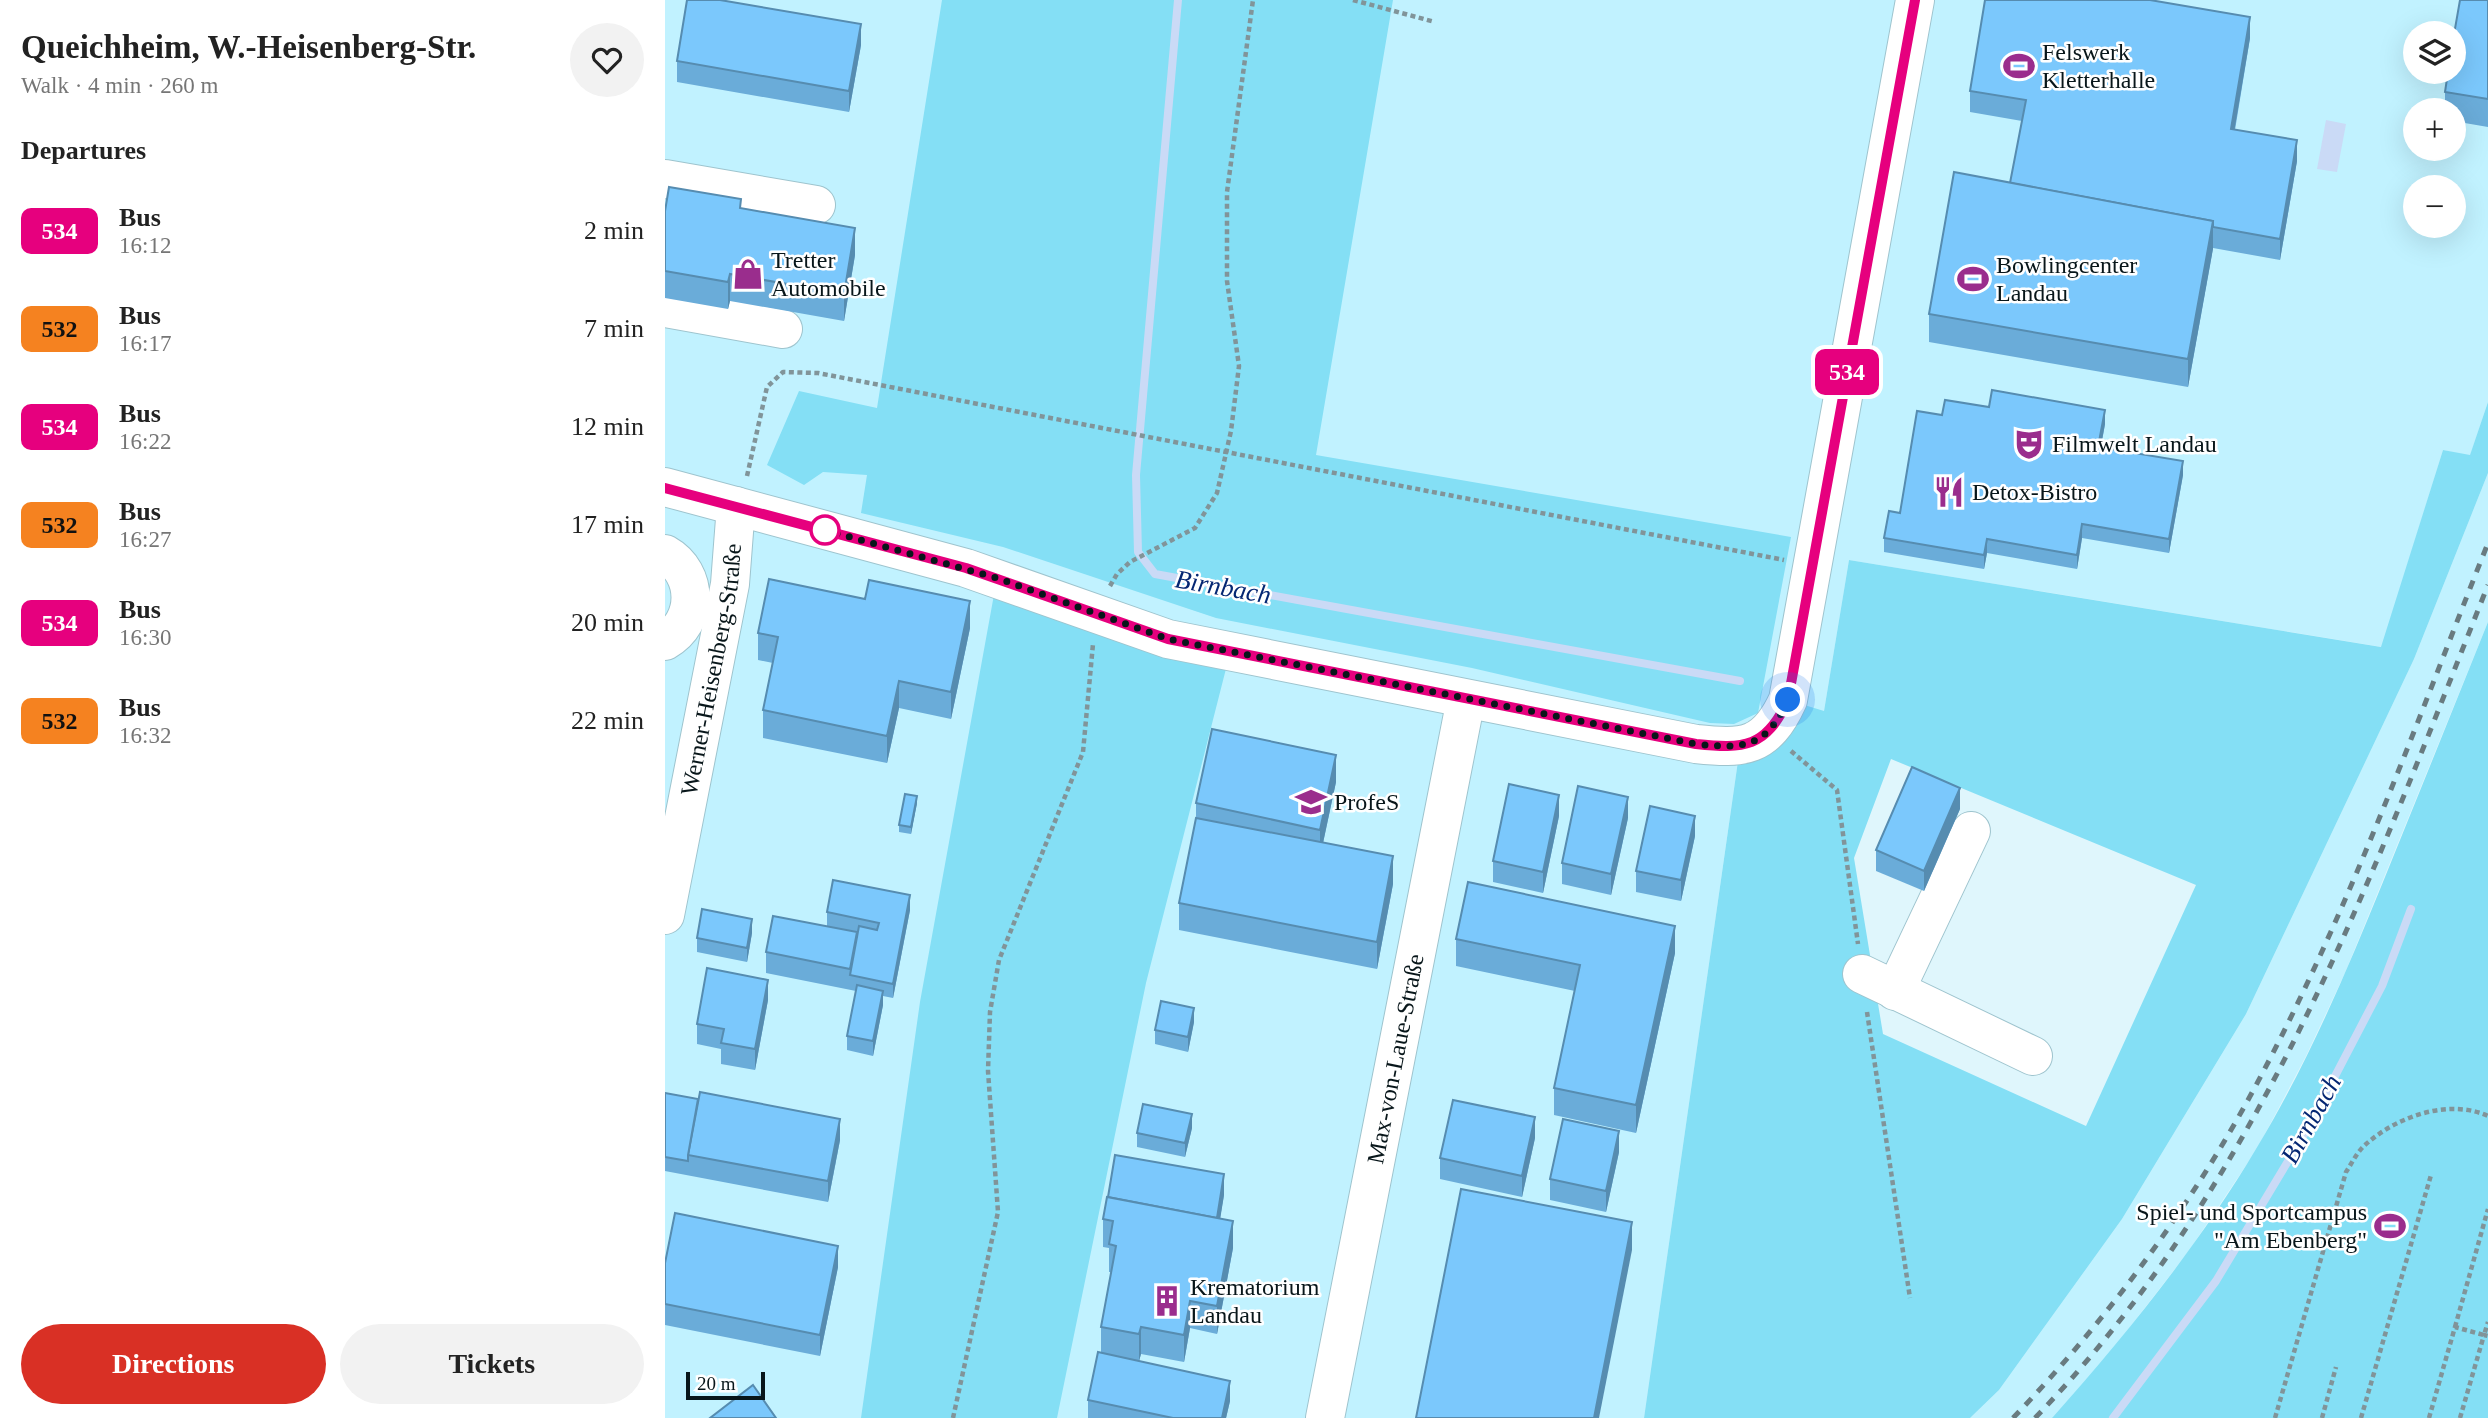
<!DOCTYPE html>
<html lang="en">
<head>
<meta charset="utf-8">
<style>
	body { margin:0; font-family:Georgia,serif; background:#f2f2f2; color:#222; height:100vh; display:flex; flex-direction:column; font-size:26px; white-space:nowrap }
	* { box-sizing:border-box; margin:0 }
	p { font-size:23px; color:#767676 }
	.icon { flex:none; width:38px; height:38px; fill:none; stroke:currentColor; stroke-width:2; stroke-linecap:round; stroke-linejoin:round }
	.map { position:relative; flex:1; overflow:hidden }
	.sheet { display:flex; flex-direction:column; background:#fff; width:665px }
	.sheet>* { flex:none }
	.badge { padding:0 14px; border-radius:10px; font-size:24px; line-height:46px }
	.tools { position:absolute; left:1738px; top:21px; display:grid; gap:14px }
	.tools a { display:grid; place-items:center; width:63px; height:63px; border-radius:50%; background:#fff; box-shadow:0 7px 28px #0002; font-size:35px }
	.scale { position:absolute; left:21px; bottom:18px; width:79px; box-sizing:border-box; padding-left:7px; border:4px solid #08161a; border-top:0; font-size:19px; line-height:24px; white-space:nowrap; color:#08161a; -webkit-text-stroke:5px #fff; paint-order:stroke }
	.you { position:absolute; width:35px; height:35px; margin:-18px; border:5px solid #fff; border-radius:50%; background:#1a73e8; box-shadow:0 0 0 10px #1a73e833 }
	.map>.badge { position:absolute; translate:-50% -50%; box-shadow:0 0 0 4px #fff }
	h2 { padding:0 21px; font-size:26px; line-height:63px }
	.round { display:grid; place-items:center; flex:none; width:74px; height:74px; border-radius:37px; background:#f2f2f2 }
	.summary { display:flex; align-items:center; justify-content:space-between; height:119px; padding:0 21px }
	h1 { font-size:33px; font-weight:700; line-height:52px }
	.cta { display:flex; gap:14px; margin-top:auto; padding:14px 21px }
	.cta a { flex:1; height:80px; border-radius:42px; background:#d93025; color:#fff; font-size:28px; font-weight:700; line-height:80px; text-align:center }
	.cta a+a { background:#f2f2f2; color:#222 }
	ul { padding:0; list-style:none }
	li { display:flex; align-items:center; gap:21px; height:98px; padding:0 21px }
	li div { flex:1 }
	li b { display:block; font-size:26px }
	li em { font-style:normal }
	li .badge { min-width:77px; font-weight:700; text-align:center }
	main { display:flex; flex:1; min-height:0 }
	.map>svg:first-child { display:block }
	.built { fill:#c1f2ff; fill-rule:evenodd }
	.green { fill:#84dff5; fill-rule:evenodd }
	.water { fill:#cadaf6 }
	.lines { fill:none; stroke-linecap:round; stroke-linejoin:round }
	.stream { stroke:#cadaf6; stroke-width:8 }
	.minor-casing { stroke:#9ec4ce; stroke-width:40 }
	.path { stroke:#819499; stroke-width:4.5; stroke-dasharray:5 3.5; stroke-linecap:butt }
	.minor { stroke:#fff; stroke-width:38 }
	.rail { stroke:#697b80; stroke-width:5; stroke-dasharray:9 9; stroke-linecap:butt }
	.wall { fill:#6aacd9 }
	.shaded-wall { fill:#568cb0 }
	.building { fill:#7bc8fc; stroke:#568cb0; stroke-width:2 }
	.line-casing { stroke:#fff; stroke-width:16 }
	.line { stroke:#e6007e; stroke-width:10 }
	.walk { stroke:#08161a; stroke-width:7; stroke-dasharray:0 12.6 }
	.stop-dot { fill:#fff; stroke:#e6007e; stroke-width:3.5 }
	.labels { text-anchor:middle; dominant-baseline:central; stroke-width:5; stroke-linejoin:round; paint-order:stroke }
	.poi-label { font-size:24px; fill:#08161a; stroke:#fff; text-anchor:start }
	.street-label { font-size:24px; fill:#08161a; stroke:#fff }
	.water-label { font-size:26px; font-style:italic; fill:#052773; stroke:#fff }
</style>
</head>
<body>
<main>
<section class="sheet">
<div class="summary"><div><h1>Queichheim, W.-Heisenberg-Str.</h1><p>Walk · 4 min · 260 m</p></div><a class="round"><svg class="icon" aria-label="heart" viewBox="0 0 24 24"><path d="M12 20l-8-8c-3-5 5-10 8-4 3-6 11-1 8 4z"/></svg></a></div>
<h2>Departures</h2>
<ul>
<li><span class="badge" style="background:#e6007e;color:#fff">534</span><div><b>Bus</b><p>16:12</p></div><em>2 min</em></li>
<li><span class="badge" style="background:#f58220;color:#111">532</span><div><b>Bus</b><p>16:17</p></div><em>7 min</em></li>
<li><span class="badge" style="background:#e6007e;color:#fff">534</span><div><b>Bus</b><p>16:22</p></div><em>12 min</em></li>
<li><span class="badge" style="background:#f58220;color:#111">532</span><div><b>Bus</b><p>16:27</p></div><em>17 min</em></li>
<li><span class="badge" style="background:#e6007e;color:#fff">534</span><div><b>Bus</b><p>16:30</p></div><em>20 min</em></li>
<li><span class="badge" style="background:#f58220;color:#111">532</span><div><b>Bus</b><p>16:32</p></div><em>22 min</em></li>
</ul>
<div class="cta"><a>Directions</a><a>Tickets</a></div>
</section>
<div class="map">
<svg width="1823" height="1418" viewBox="0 0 1823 1418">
	<rect width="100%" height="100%" fill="#dff6fc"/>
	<g class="built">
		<path d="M0,0H1823V402L1805,456L1778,450L1717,647L1184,560L1159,711L1075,747L979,1418H0ZM1750,33H1788V72H1750ZM1750,110H1788V149H1750ZM1750,187H1788V226H1750Z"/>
		<path d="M1823,473V622L1680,973L1641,1056L1592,1149L1523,1252L1441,1358L1387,1418H1305L1334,1390L1457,1219L1581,1014L1749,659Z"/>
	</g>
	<g class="green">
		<path d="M277,0H728L651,455L1126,537L1093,713L1069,724L1045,723L807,668L551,618L338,547L196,513L202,475L158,472L139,485L102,465L134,391L212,408Z"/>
		<path d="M1823,402V473L1749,659L1581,1014L1457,1219L1334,1390L1305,1418H979L1075,747L1123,700L1159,711L1184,560L1716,647L1778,450L1805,455ZM1226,759L1531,885L1421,1126L1218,1034L1189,858Z"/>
		<path d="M332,578L565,653L481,983L392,1418H196L255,1002Z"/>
		<path d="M1823,622V1418H1387C1462,1334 1533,1246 1591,1149C1642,1065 1681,973 1718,882C1753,796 1788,709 1823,622Z"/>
	</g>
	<path class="water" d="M1661,120L1681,124L1672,172L1652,169Z"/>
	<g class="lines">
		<g class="stream">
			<path d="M513,0L471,475L473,552L490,574L1075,681"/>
			<path d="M1448,1418L1551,1281L1643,1128L1717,986L1746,909"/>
		</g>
		<defs>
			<g id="minor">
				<path d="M0,179L151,205"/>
				<path d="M0,308L118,329"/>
				<path d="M0,487L301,568L503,639L1031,744C1079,749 1101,748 1123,700L1250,0"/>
				<path d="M0,554C34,573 34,622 0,641"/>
				<path id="s1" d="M0,915L65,584L71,506"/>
				<path d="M1197,974L1368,1056"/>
				<path d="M1230,991L1306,831"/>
				<path id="s2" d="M660,1418L801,699"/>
			</g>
		</defs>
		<use href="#minor" class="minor-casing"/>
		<g class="path">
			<path d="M688,0L770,22"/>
			<path d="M82,476L102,387L118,372L153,373L1119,560"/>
			<path d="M445,586L452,574L465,562L530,528L552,493L566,431L574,366L562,281V192L588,0"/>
			<path d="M1126,751L1172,790L1193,944"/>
			<path d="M1202,1012L1245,1298"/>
			<path d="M1790,1327L1823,1209"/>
			<path d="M288,1418L333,1212L323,1071L325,1012L334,960L418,752L428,644"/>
			<path d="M1610,1418L1681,1172C1687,1163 1692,1152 1700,1145C1731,1117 1783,1098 1823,1116"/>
			<path d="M1657,1418L1671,1367"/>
			<path d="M1696,1418L1766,1175"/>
			<path d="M1764,1418L1790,1327L1819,1335L1823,1322"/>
			<path d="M1795,1418L1819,1335L1823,1336"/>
		</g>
		<use href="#minor" class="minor"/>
		<g class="rail">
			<path d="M1348,1418C1439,1323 1519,1216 1583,1100C1680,923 1748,731 1823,543"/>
			<path d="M1370,1418C1596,1184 1705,881 1823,585"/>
		</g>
	</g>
	<g class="wall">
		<path d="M1823,0V127L1788,121V110H1780V92Z"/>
		<path d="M1585,38L1570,130L1632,161L1615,260L1548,248L1523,387L1264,342V314L1345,183L1357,121L1305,112V91Z"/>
		<path d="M196,45L184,112L12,82V61Z"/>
		<path d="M76,208L190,255L179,321L65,301L63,309L0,298V211Z"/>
		<path d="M1324,407L1440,424L1436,447L1518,475L1504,553L1417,538L1412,569L1322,553L1319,569L1219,552V538L1235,513L1277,415Z"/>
		<path d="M305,628L286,719L234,708L222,763L98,738V710L108,663L93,660V633Z"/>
		<path d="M671,782L658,843L728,884L712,969L514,930V903L531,818V803Z"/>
		<path d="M252,803L246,834L234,832V825Z"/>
		<path d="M1295,809L1259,891L1211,871V850Z"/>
		<path d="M894,816L878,893L828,882V861Z"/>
		<path d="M963,818L946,895L897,884V863Z"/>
		<path d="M1030,836L1016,901L971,892V871Z"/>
		<path d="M245,910L228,998L218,996V1005L208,1056L182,1050V1036L191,991L101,973V952L192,939L193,933L162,926V912Z"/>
		<path d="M87,933L82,962L32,952V938Z"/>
		<path d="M791,939L1010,953L971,1133L889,1115V1088L910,991L791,966Z"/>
		<path d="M103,1000L90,1070L56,1064V1049L32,1044V1024Z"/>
		<path d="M529,1022L523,1052L490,1044V1030Z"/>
		<path d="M0,1093L175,1140L163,1202L0,1171Z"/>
		<path d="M527,1128L520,1157L472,1147V1133Z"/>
		<path d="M870,1138L857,1197L775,1179V1158Z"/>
		<path d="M954,1152L941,1212L885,1200V1179Z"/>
		<path d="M559,1195L555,1218L568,1248L552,1334L525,1328L519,1362L476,1354L474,1361L565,1401L561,1418H423V1400L436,1353V1327L446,1272H444V1248L438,1247V1219Z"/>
		<path d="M0,1263L173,1267L155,1356L0,1325Z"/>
	</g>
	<g class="shaded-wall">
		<path d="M1585,17V38L1566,150V129Z"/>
		<path d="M196,24V45L184,112V91Z"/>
		<path d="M1632,140V161L1615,260V239Z"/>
		<path d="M1548,221V249L1523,387V359Z"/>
		<path d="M190,228V255L179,321V294Z"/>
		<path d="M65,274V301L63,309V282Z"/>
		<path d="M1440,410V424L1433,461V447Z"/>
		<path d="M1518,461V475L1504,553V539Z"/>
		<path d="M1417,524V538L1412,569V555Z"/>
		<path d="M1322,539V553L1319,569V555Z"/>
		<path d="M305,601V628L286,719V692Z"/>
		<path d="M234,681V708L222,763V736Z"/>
		<path d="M671,755V782L655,857V830Z"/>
		<path d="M1295,788V809L1259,891V871Z"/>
		<path d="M894,795V816L878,893V872Z"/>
		<path d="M252,796V803L246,834V827Z"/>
		<path d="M963,797V818L946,895V874Z"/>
		<path d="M1030,816V836L1016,901V880Z"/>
		<path d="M728,856V884L712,969V942Z"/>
		<path d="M245,895V910L228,998V984Z"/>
		<path d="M87,919V933L82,962V948Z"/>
		<path d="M1010,926V953L971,1133V1105Z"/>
		<path d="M103,980V1000L90,1070V1049Z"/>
		<path d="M218,991V1005L208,1056V1041Z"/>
		<path d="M529,1008V1022L523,1052V1037Z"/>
		<path d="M527,1114V1128L520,1157V1143Z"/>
		<path d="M870,1117V1138L857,1197V1176Z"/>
		<path d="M175,1119V1140L163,1202V1181Z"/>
		<path d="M954,1131V1152L941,1212V1191Z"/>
		<path d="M559,1174V1195L551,1245V1224Z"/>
		<path d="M568,1221V1248L552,1334V1306Z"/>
		<path d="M967,1222V1250L934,1418H929Z"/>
		<path d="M173,1246V1267L155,1356V1335Z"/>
		<path d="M525,1301V1328L519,1362V1335Z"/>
		<path d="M476,1327V1354L474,1361V1334Z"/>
		<path d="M565,1381V1401L561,1418H557Z"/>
	</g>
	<g class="building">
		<path d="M22,0H55L196,24L184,91L12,61Z"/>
		<path d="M1320,0H1485L1585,17L1566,129L1632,140L1615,239L1548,227V221L1345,183L1361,100L1305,91Z"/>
		<path d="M1795,0H1823V99L1780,92L1783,72H1788V40Z"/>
		<path d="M1289,172L1548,221L1523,359L1264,314Z"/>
		<path d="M4,187L76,199L75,208L190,228L179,294L65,274L63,282L0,271V211Z"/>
		<path d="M1327,390L1440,410L1433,447L1518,461L1504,539L1417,524L1412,555L1322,539L1319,555L1219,538L1224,511L1235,513L1252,411L1277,415L1280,400L1324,407Z"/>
		<path d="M104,579L200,599L204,580L305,601L286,692L234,681L222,736L98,710L113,637L93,633Z"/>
		<path d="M547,729L671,755L655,830L531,803Z"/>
		<path d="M1247,767L1295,788L1259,871L1211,850Z"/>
		<path d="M844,784L894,795L878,872L828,861Z"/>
		<path d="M913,786L963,797L946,874L897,863Z"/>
		<path d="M240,794L252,796L246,827L234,825Z"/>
		<path d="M985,806L1030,816L1016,880L971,871Z"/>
		<path d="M531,818L728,856L712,942L514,903Z"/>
		<path d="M168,880L245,895L228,984L185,975L194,926L212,930L214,923L162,912Z"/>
		<path d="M803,882L1010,926L971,1105L889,1088L915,965L791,939Z"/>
		<path d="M37,909L87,919L82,948L32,938Z"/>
		<path d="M108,916L192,932L185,969L101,952Z"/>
		<path d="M42,968L103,980L90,1049L56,1043L59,1029L32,1024Z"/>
		<path d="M192,985L218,991L208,1041L182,1036Z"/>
		<path d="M496,1001L529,1008L523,1037L490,1030Z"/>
		<path d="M35,1092L175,1119L163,1181L23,1155Z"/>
		<path d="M0,1093L33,1099L23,1155V1161L0,1157Z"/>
		<path d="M788,1100L870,1117L857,1176L775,1158Z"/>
		<path d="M478,1104L527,1114L520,1143L472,1133Z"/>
		<path d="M898,1119L954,1131L941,1191L885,1179Z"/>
		<path d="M450,1155L559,1174L552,1218L443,1197Z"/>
		<path d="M796,1189L967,1222L929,1418H751Z"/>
		<path d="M442,1197L568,1221L552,1306L525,1301L519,1335L476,1327L474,1334L436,1327L451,1246L444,1244L448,1221L438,1219Z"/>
		<path d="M10,1213L173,1246L155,1335L0,1304V1263Z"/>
		<path d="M433,1352L565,1381L557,1418H508L423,1400Z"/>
		<path d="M88,1385L111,1418H45Z"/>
	</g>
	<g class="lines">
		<defs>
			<path id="line" d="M0,488L301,568L503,639L1031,744C1079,749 1101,748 1123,700L1250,0"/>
		</defs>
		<use href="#line" class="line-casing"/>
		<use href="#line" class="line"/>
		<path class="walk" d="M160,530L332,578L503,639L1031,744C1079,749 1101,748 1123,700"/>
	</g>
	<defs>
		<symbol id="stadium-bare" viewBox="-9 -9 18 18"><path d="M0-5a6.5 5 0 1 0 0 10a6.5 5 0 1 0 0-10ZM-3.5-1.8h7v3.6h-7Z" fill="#9a2d8d" stroke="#fff" stroke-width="2.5" paint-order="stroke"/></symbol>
		<symbol id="shop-bare" viewBox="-9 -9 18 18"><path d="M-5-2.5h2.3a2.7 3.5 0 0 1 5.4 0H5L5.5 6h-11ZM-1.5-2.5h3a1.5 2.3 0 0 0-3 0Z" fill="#9a2d8d" stroke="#fff" stroke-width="2.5" paint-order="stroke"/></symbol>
		<symbol id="theatre-bare" viewBox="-9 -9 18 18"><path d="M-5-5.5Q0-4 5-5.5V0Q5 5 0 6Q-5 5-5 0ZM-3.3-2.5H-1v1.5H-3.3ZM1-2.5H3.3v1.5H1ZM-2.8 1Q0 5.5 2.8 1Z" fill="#9a2d8d" stroke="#fff" stroke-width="2.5" paint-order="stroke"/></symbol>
		<symbol id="restaurant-bare" viewBox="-9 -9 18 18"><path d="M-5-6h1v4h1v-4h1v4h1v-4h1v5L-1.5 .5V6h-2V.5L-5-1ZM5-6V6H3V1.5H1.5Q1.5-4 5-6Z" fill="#9a2d8d" stroke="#fff" stroke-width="2.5" paint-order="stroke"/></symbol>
		<symbol id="university-bare" viewBox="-9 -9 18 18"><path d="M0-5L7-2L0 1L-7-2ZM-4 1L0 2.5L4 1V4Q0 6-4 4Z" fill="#9a2d8d" stroke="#fff" stroke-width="2.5" paint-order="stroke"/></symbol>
		<symbol id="building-bare" viewBox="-9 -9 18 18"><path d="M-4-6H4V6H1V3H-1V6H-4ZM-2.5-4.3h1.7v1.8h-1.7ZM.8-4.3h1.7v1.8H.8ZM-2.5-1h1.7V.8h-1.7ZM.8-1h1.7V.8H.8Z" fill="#9a2d8d" stroke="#fff" stroke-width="2.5" paint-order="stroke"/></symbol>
	</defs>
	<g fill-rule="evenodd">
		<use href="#stadium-bare" x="1332" y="44" width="44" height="44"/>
		<use href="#shop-bare" x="61" y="252" width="44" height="44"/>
		<use href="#stadium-bare" x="1286" y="257" width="44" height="44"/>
		<use href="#theatre-bare" x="1342" y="422" width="44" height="44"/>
		<use href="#restaurant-bare" x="1262" y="470" width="44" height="44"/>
		<use href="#university-bare" x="624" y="780" width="44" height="44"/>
		<use href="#stadium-bare" x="1703" y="1204" width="44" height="44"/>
		<use href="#building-bare" x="480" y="1279" width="44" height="44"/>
	</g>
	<circle class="stop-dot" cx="160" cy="530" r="14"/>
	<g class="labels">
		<g class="poi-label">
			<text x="1377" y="52">Felswerk<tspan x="1377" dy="28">Kletterhalle</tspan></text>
			<text x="106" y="260">Tretter<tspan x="106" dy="28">Automobile</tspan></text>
			<text x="1331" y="265">Bowlingcenter<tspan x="1331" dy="28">Landau</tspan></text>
			<text x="1387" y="444">Filmwelt Landau</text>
			<text x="1307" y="492">Detox-Bistro</text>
			<text x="669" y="802">ProfeS</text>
			<text x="1702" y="1212" text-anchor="end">Spiel- und Sportcampus<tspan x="1702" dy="28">"Am Ebenberg"</tspan></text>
			<text x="525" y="1287">Krematorium<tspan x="525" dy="28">Landau</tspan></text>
		</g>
		<g class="street-label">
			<text stroke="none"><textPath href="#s1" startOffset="250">Werner-Heisenberg-Straße</textPath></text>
			<text stroke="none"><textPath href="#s2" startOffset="366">Max-von-Laue-Straße</textPath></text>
		</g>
		<g class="water-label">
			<text transform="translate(558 587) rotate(10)">Birnbach</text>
			<text transform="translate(1646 1119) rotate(-61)">Birnbach</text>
		</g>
	</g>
</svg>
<div class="tools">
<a><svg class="icon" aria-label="layers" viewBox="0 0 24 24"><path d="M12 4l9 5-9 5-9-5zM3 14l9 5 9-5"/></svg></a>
<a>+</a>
<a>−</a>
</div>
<div class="scale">20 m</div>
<div class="you" style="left:1123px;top:700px"></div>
<b class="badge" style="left:1182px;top:372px;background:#e6007e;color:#fff">534</b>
</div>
</main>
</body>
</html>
